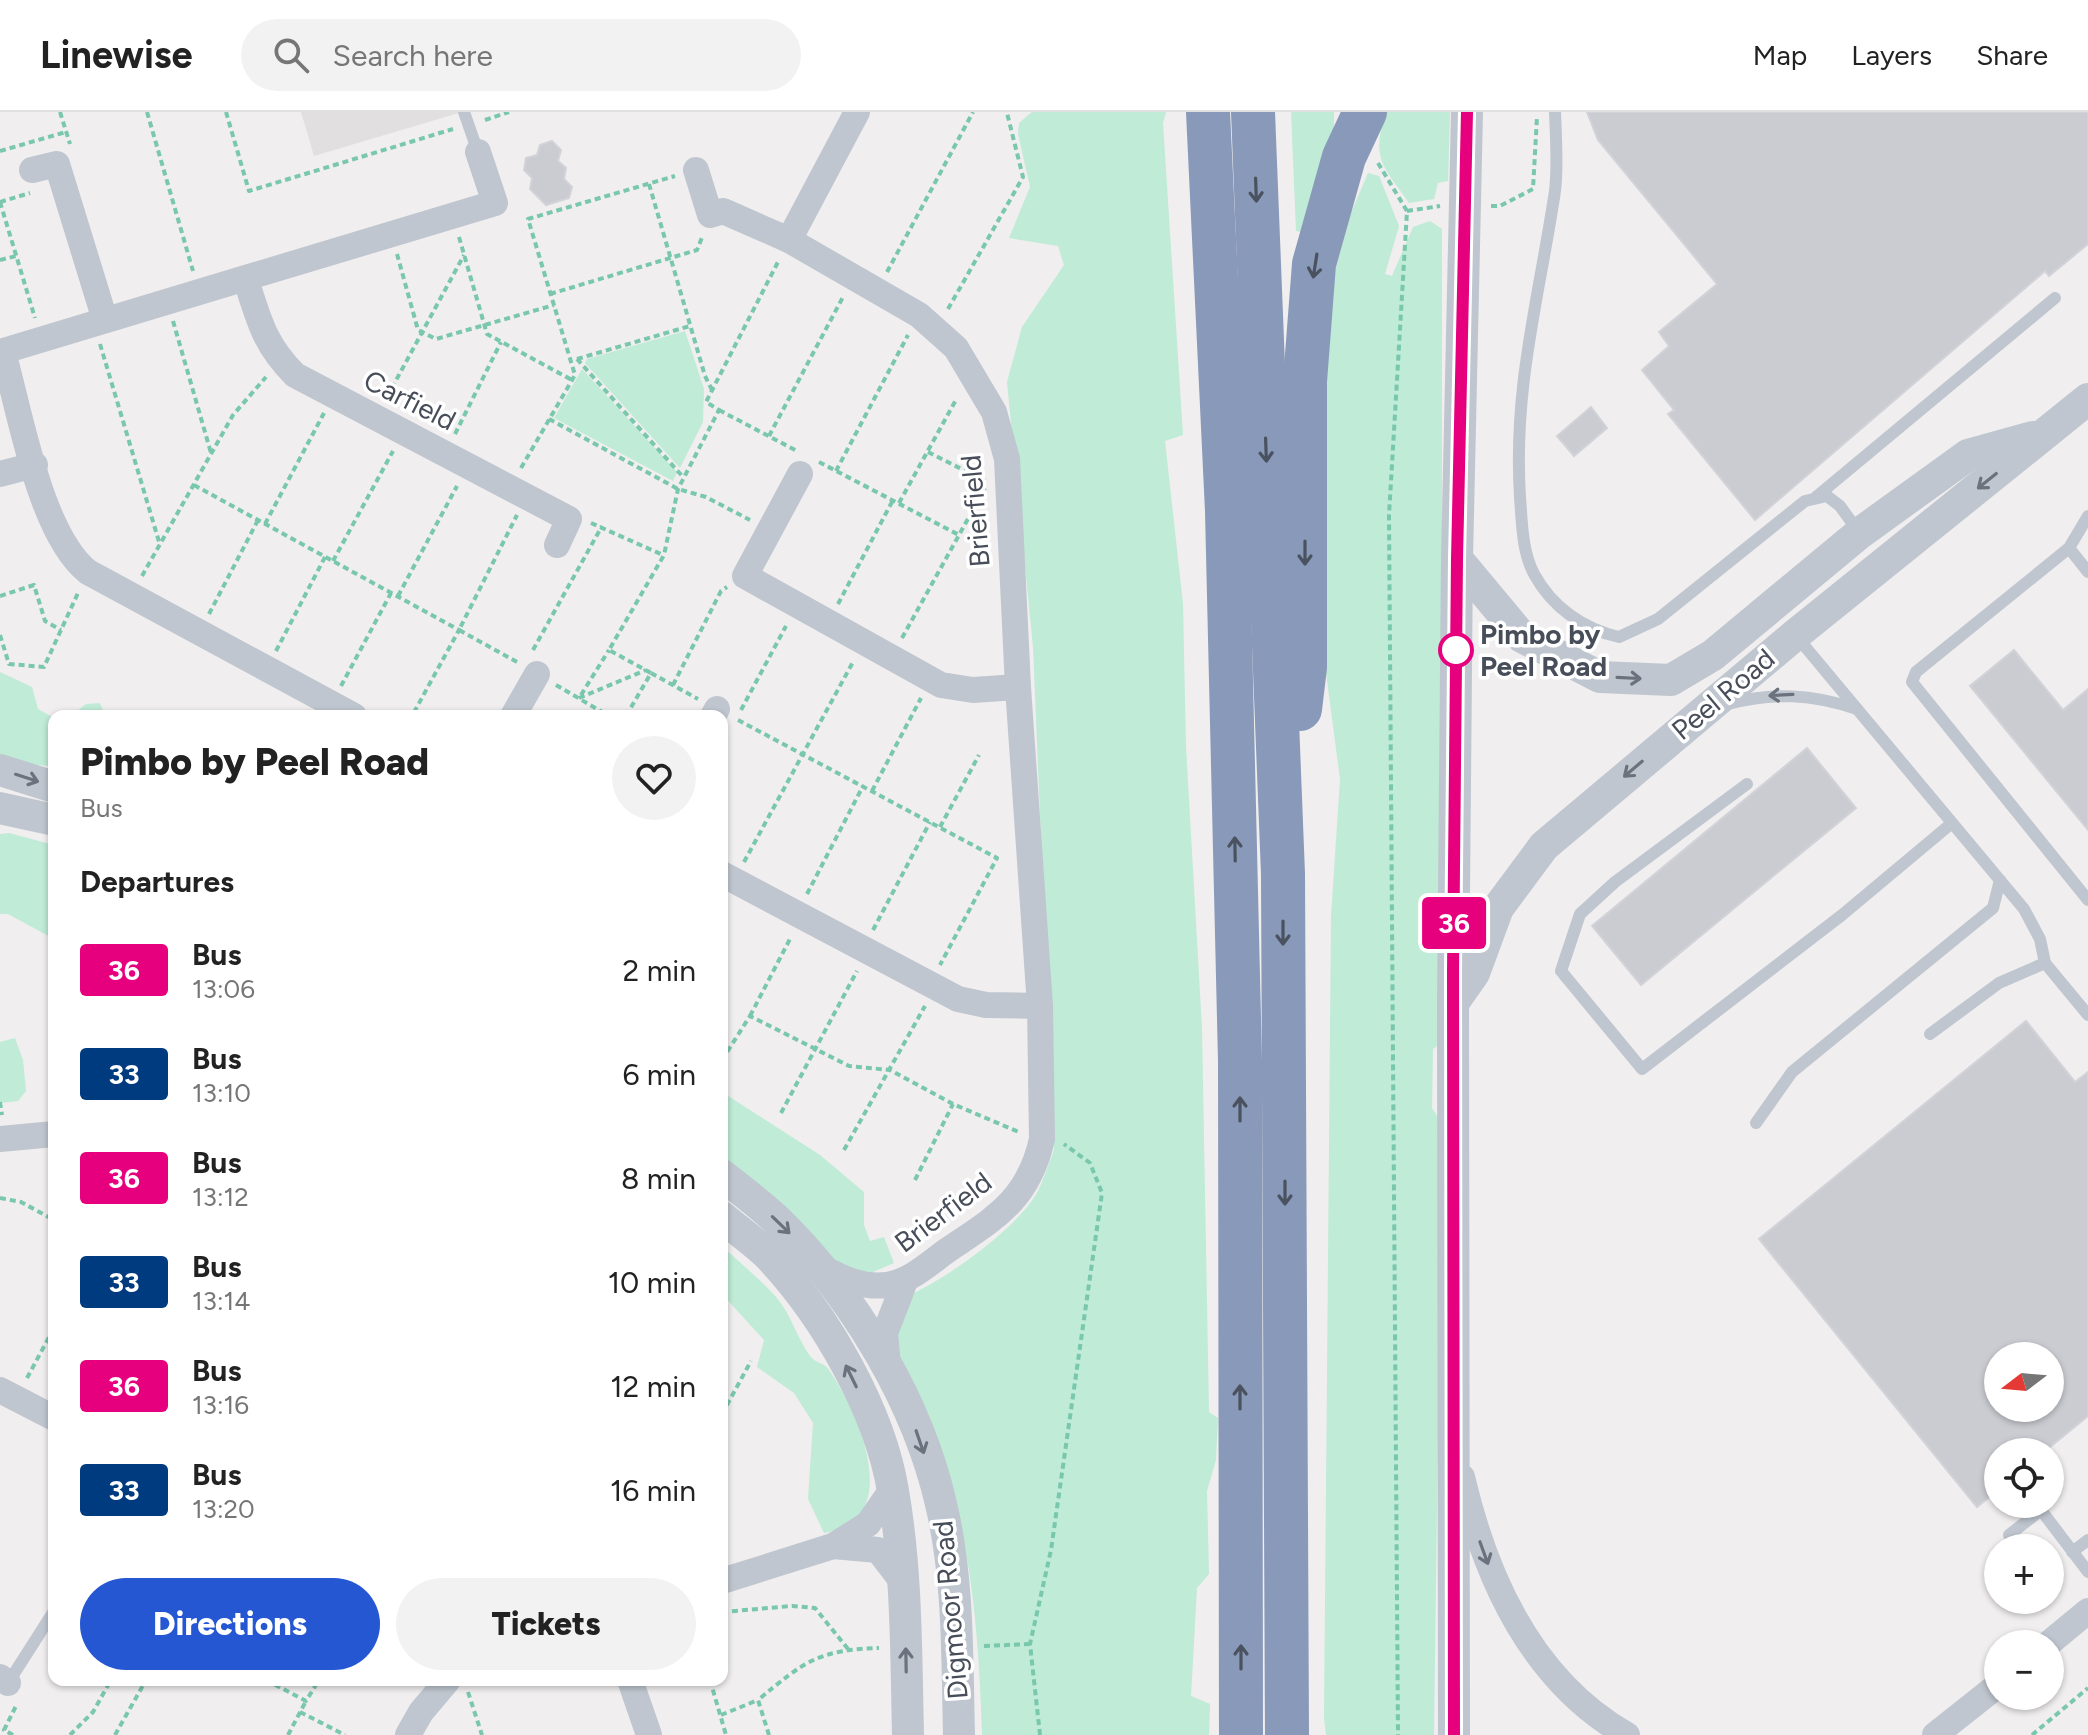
<!DOCTYPE html>
<html lang="en">
<head>
<meta charset="utf-8">
<style>
	body { margin:0; font-family:Figtree,sans-serif; background:#f2f2f2; color:#222; height:100vh; display:flex; flex-direction:column; font-size:30px; white-space:nowrap }
	* { box-sizing:border-box; margin:0 }
	p { font-size:26px; color:#767676 }
	.icon { flex:none; width:44px; height:44px; fill:none; stroke:currentColor; stroke-width:2; stroke-linecap:round; stroke-linejoin:round }
	.map { position:relative; flex:1; overflow:hidden }
	.sheet { position:absolute; left:48px; top:598px; width:680px; height:976px; display:flex; flex-direction:column; background:#fff; border-radius:16px; box-shadow:0 2px 6px #0004 }
	.sheet>* { flex:none }
	.badge { padding:0 16px; border-radius:6px; font-size:28px; line-height:52px }
	.needle { width:52px; rotate:254deg }
	.buttons { position:absolute; left:1984px; top:1230px; display:grid; gap:16px }
	.buttons a { display:grid; place-items:center; width:80px; height:80px; border-radius:50%; background:#fff; box-shadow:0 2px 6px #0004; font-size:40px }
	.map>.badge { position:absolute; translate:-50% -50%; box-shadow:0 0 0 4px #fff }
	h2 { padding:0 32px; font-size:30px; line-height:72px }
	.round { display:grid; place-items:center; flex:none; width:84px; height:84px; border-radius:42px; background:#f2f2f2 }
	.summary { display:flex; align-items:center; justify-content:space-between; height:136px; padding:0 32px }
	h1 { font-size:38px; font-weight:800; line-height:60px }
	.primary-button { display:flex; gap:16px; margin-top:auto; padding:16px 32px }
	.primary-button a { flex:1; height:92px; border-radius:48px; background:#2657d2; color:#fff; font-size:32px; font-weight:800; line-height:92px; text-align:center }
	.primary-button a+a { background:#f2f2f2; color:#222 }
	ul { padding:0; list-style:none }
	li { display:flex; align-items:center; gap:24px; height:104px; padding:0 32px }
	li div { flex:1 }
	li b { display:block; font-size:30px }
	li em { font-style:normal }
	li .badge { min-width:88px; font-weight:700; text-align:center }
	header { display:flex; align-items:center; gap:48px; box-sizing:border-box; height:112px; padding:0 40px; background:#fff; border-bottom:2px solid #e0e0e0 }
	header strong { font-size:38px }
	nav { display:flex; gap:44px; margin-inline-start:auto; font-size:28px }
	.search { width:560px; height:72px; background:#f2f2f2; display:flex; align-items:center; gap:20px; box-sizing:border-box; padding:0 28px; border-radius:44px; color:#767676; font-size:30px }
	.map>svg:first-child { display:block }
	.education { fill:#e1dfdf }
	.green { fill:#bfebd7 }
	.building { fill:#cbccd2; stroke:#d2d3d9; stroke-width:2; fill-rule:evenodd }
	.lines { fill:none; stroke-linecap:round; stroke-linejoin:round }
	.path { stroke:#79c7ac; stroke-width:4; stroke-dasharray:6 4; stroke-linecap:butt }
	.service { stroke:#bfc6cf; stroke-width:12 }
	.minor { stroke:#bfc6cf; stroke-width:26 }
	.tertiary { stroke:#bfc6cf; stroke-width:32 }
	.motorway { stroke:#8999b9; stroke-width:44 }
	.oneway { stroke:#4a525f }
	.oneway2 { stroke:#6b727d }
	.line-casing { stroke:#fff; stroke-width:18 }
	.line { stroke:#e6007e; stroke-width:12 }
	.stop-dot { fill:#fff; stroke:#e6007e; stroke-width:4 }
	.labels { text-anchor:middle; dominant-baseline:central; stroke-width:7; stroke-linejoin:round; paint-order:stroke }
	.street-label { font-size:28px; fill:#474e5a; stroke:#fff }
	.stop-label { font-size:28px; font-weight:bold; fill:#474e5a; stroke:#fff; text-anchor:start }
</style>
</head>
<body>
<header>
<strong>Linewise</strong>
<div class="search"><svg class="icon" aria-label="search" viewBox="0 0 24 24"><circle cx="10" cy="10" r="6"/><path d="M15 15l6 6"/></svg>Search here</div>
<nav><a>Map</a><a>Layers</a><a>Share</a></nav>
</header>
<div class="map">
<svg width="2088" height="1623" viewBox="0 0 2088 1623">
	<rect width="100%" height="100%" fill="#f0eeee"/>
	<path class="education" d="M301,0H462L314,44Z"/>
	<g class="green">
		<path d="M1032,0H1166L1163,11L1183,323L1165,329L1183,492L1186,635L1202,916L1209,1300L1218,1306L1216,1348L1207,1379L1209,1462L1197,1476L1191,1584L1210,1592L1209,1623H982C979,1526 972,1432 941,1340C930,1306 905,1274 898,1239C893,1217 903,1201 912,1182C950,1164 1018,1116 1038,1079C1044,1066 1049,1051 1054,1038L1033,535L1007,270L1022,215L1064,153L1058,134L1009,126L1030,75L1018,22L1019,11Z"/>
		<path d="M1291,0H1334V39L1311,122L1296,119Z"/>
		<path d="M1386,0H1450L1448,69L1438,71L1434,87L1409,91C1382,52 1371,47 1386,0Z"/>
		<path d="M1368,61L1379,64L1399,114L1385,162L1392,164L1413,115L1430,109L1442,117V930L1433,937L1432,996L1442,1012L1434,1623H1326L1324,1606L1331,805L1340,667L1326,561L1321,301L1334,163L1351,101Z"/>
		<path d="M685,219L704,277L703,310L680,356L585,251L587,247Z"/>
		<path d="M582,257L677,360L673,369L554,306Z"/>
		<path d="M0,560L32,575L38,597L54,606V654L0,651Z"/>
		<path d="M100,591L105,604H71L86,592Z"/>
		<path d="M9,721L54,733V827L8,802H0V722Z"/>
		<path d="M15,926L23,948L26,979L18,989L0,991V930Z"/>
		<path d="M722,980L820,1043L864,1080V1113L870,1129L884,1125L894,1151L868,1162L838,1157L722,1049Z"/>
		<path d="M722,1134C740,1151 760,1167 776,1185C791,1202 797,1226 810,1244C815,1251 825,1251 829,1258C859,1301 906,1409 824,1421L808,1387L813,1311L794,1281L757,1255L764,1228L722,1182Z"/>
	</g>
	<g class="building">
		<path d="M1587,0H2088V132L2049,164L2045,159L1755,408L1668,302L1674,298L1642,258L1669,234L1659,220L1717,172L1598,28Z"/>
		<path d="M552,29L561,38L558,49L566,56L564,67L572,75L569,86L546,93L530,77L532,66L524,58L526,46L537,43L540,33Z"/>
		<path d="M1591,295L1607,316L1574,344L1557,324Z"/>
		<path d="M2014,538L2063,598L2088,577V718L1970,574Z"/>
		<path d="M1807,636L1856,696L1641,873L1592,814Z"/>
		<path d="M2026,909L2075,970L2088,960V1304L2044,1340H1998V1378L1977,1395L1759,1127ZM1998,1244H2050V1296H1998Z"/>
	</g>
	<g class="lines">
		<g class="path">
			<path d="M60,0L70,32"/>
			<path d="M147,0L193,159"/>
			<path d="M226,0L249,79L453,17"/>
			<path d="M485,8L509,0"/>
			<path d="M0,39L66,20"/>
			<path d="M1378,51L1407,99L1389,403L1398,1623"/>
			<path d="M649,72L705,264L712,278"/>
			<path d="M0,90L35,206"/>
			<path d="M0,90L30,81"/>
			<path d="M1491,94H1500L1533,77L1537,5"/>
			<path d="M1407,99L1440,94"/>
			<path d="M459,125L487,222L572,268"/>
			<path d="M397,142L418,218L436,227L554,193"/>
			<path d="M0,148L16,144"/>
			<path d="M887,160L973,0"/>
			<path d="M550,182L697,138L703,123"/>
			<path d="M948,197L1023,65L1007,1"/>
			<path d="M173,209L211,341"/>
			<path d="M100,232L160,433"/>
			<path d="M577,247L684,366"/>
			<path d="M577,247L690,214"/>
			<path d="M387,285L464,143"/>
			<path d="M719,298L797,339"/>
			<path d="M549,307L678,377L706,385L750,408"/>
			<path d="M455,322L501,230"/>
			<path d="M769,324L843,185"/>
			<path d="M928,340L985,369"/>
			<path d="M819,350L959,423"/>
			<path d="M521,356L575,263L528,107L675,64"/>
			<path d="M836,359L908,223"/>
			<path d="M194,373L459,518L412,604"/>
			<path d="M899,391L957,286"/>
			<path d="M591,411L663,443"/>
			<path d="M265,412L324,301"/>
			<path d="M333,449L393,339"/>
			<path d="M142,464L233,303L266,265"/>
			<path d="M0,484L34,473L45,509L61,518"/>
			<path d="M398,484L457,374"/>
			<path d="M838,492L893,388"/>
			<path d="M209,502L258,408"/>
			<path d="M0,523L9,552L44,555L78,481"/>
			<path d="M902,526L985,376"/>
			<path d="M533,538L602,414"/>
			<path d="M276,539L325,445"/>
			<path d="M517,550L459,518L517,403"/>
			<path d="M651,561L698,587"/>
			<path d="M556,573L609,604"/>
			<path d="M673,573L721,479L727,475"/>
			<path d="M341,574L391,481"/>
			<path d="M581,583L609,538"/>
			<path d="M579,586L646,558"/>
			<path d="M741,598L786,514"/>
			<path d="M626,604L651,561L609,538L664,443L678,377L719,298L706,290L779,148"/>
			<path d="M738,608L997,746L940,853"/>
			<path d="M872,679L921,586"/>
			<path d="M940,715L979,643"/>
			<path d="M744,750L853,550"/>
			<path d="M807,782L863,674"/>
			<path d="M873,818L930,710"/>
			<path d="M750,904L791,825"/>
			<path d="M722,948L750,904L849,954L890,958L953,992L1021,1021"/>
			<path d="M0,990L2,1003"/>
			<path d="M781,1001L857,859"/>
			<path d="M844,1038L925,894"/>
			<path d="M915,1068L953,992"/>
			<path d="M0,1086L21,1090L54,1108"/>
			<path d="M27,1266L54,1216"/>
			<path d="M722,1302L751,1249"/>
			<path d="M722,1500L792,1494L815,1496L848,1537"/>
			<path d="M984,1534L1030,1532"/>
			<path d="M266,1568L306,1589L319,1568"/>
			<path d="M710,1568L726,1623"/>
			<path d="M468,1580L482,1623"/>
			<path d="M300,1600L345,1623"/>
			<path d="M721,1603L758,1588"/>
			<path d="M13,1623L4,1618L16,1594"/>
			<path d="M70,1623L93,1600L111,1568"/>
			<path d="M115,1623L146,1568"/>
			<path d="M288,1623L306,1589"/>
			<path d="M769,1623L758,1588C804,1550 817,1538 879,1536"/>
			<path d="M1040,1623L1030,1532L1051,1438L1102,1081L1090,1051L1064,1032"/>
			<path d="M2032,1623L2088,1576"/>
		</g>
		<g class="service">
			<path d="M464,0L478,40"/>
			<path d="M1555,0C1556,26 1558,54 1555,79C1539,186 1513,275 1520,385C1522,411 1522,439 1534,462C1552,495 1583,517 1619,525L1658,507L1805,389L1827,384L1840,394L1858,419"/>
			<path d="M1816,385L2055,186"/>
			<path d="M2088,404L2069,436L1916,560L1912,570L2088,788"/>
			<path d="M2069,436L2088,460"/>
			<path d="M1797,525L2024,797L2040,827L2045,851L2088,903"/>
			<path d="M1728,592C1774,580 1812,582 1857,597"/>
			<path d="M1747,672L1615,770L1580,802L1561,859L1642,957L1842,803L1952,711"/>
			<path d="M1930,922L1999,871L2045,851"/>
			<path d="M1756,1011L1792,960L1993,796L2000,768"/>
			<path d="M2009,1423L2041,1398L2088,1460"/>
			<path d="M2072,1440L2088,1428"/>
			<path d="M8,1571L54,1499"/>
		</g>
		<g class="minor">
			<path d="M32,58L57,52L105,208"/>
			<path d="M696,58L710,103L723,99L789,128L919,203L956,236L994,300L1007,347L1018,575L1040,894L1042,1027C1028,1090 993,1107 945,1140C926,1154 910,1169 887,1173C862,1176 844,1167 823,1156"/>
			<path d="M789,128L857,0"/>
			<path d="M246,168C259,208 264,232 295,263L569,407L557,433"/>
			<path d="M0,240L495,91L478,40"/>
			<path d="M3,240C20,300 40,422 88,460L354,604"/>
			<path d="M0,362L35,353"/>
			<path d="M800,362L745,464L941,573L973,578L1018,575"/>
			<path d="M513,604L537,562"/>
			<path d="M713,604L717,597"/>
			<path d="M722,762L958,887L986,893L1040,894"/>
			<path d="M0,1027L54,1022"/>
			<path d="M888,1254L885,1221L905,1169"/>
			<path d="M0,1278L54,1306"/>
			<path d="M1462,1365C1486,1468 1532,1569 1627,1623"/>
			<path d="M833,1434L878,1438L905,1473"/>
			<path d="M722,1469L833,1434L868,1412L893,1376"/>
			<path d="M2048,1532L2088,1499"/>
			<path d="M0,1565L8,1571"/>
			<path d="M630,1568L649,1623"/>
			<path d="M408,1623L421,1600L448,1568"/>
			<path d="M1935,1623L1998,1573"/>
		</g>
		<g class="tertiary">
			<path d="M1457,447L1522,525L1600,565L1671,568L1713,543L1860,421L1968,343L2033,325"/>
			<path d="M0,658L54,675"/>
			<path d="M0,696L54,708"/>
			<path d="M1453,891L1474,861L1498,796L1544,734L1795,523L2088,287"/>
			<path d="M722,1063C742,1079 764,1095 783,1114C856,1187 918,1291 941,1392C959,1467 957,1547 959,1623"/>
			<path d="M722,1105C737,1118 755,1130 769,1144C825,1203 880,1299 893,1379C907,1460 906,1542 908,1623"/>
			<path d="M1454,1623L1453,891L1457,447L1467,0"/>
		</g>
		<g class="motorway">
			<path d="M1208,0L1227,399L1240,949L1241,1623"/>
			<path d="M1253,0L1283,762L1287,1623"/>
			<path d="M1300,597L1305,555V269L1314,152L1344,45L1365,0"/>
		</g>
	</g>
	<defs><path id="oneway-shaft" d="M-6 0H5M1.5-3L5.5 0L1.5 3" fill="none" stroke-width="1.6" stroke-linecap="round" stroke-linejoin="round" transform="scale(2)"/></defs>
	<g class="oneway">
		<use href="#oneway-shaft" transform="translate(1256 78) rotate(88)"/>
		<use href="#oneway-shaft" transform="translate(1315 154) rotate(99)"/>
		<use href="#oneway-shaft" transform="translate(1266 338) rotate(88)"/>
		<use href="#oneway-shaft" transform="translate(1305 441) rotate(90)"/>
		<use href="#oneway-shaft" transform="translate(1235 737) rotate(-91)"/>
		<use href="#oneway-shaft" transform="translate(1283 821) rotate(90)"/>
		<use href="#oneway-shaft" transform="translate(1240 997) rotate(-90)"/>
		<use href="#oneway-shaft" transform="translate(1285 1081) rotate(90)"/>
		<use href="#oneway-shaft" transform="translate(1240 1285) rotate(-90)"/>
		<use href="#oneway-shaft" transform="translate(1241 1545) rotate(-90)"/>
	</g>
	<g class="oneway2">
		<use href="#oneway-shaft" transform="translate(1987 369) rotate(141)"/>
		<use href="#oneway-shaft" transform="translate(1629 566) rotate(3)"/>
		<use href="#oneway-shaft" transform="translate(1781 583) rotate(177)"/>
		<use href="#oneway-shaft" transform="translate(1633 657) rotate(140)"/>
		<use href="#oneway-shaft" transform="translate(27 666) rotate(18)"/>
		<use href="#oneway-shaft" transform="translate(781 1113) rotate(44)"/>
		<use href="#oneway-shaft" transform="translate(851 1264) rotate(-116)"/>
		<use href="#oneway-shaft" transform="translate(920 1330) rotate(71)"/>
		<use href="#oneway-shaft" transform="translate(1484 1441) rotate(70)"/>
		<use href="#oneway-shaft" transform="translate(906 1548) rotate(-91)"/>
	</g>
	<g class="lines">
		<defs>
			<path id="line" d="M1454,1623L1453,859L1457,447L1467,0"/>
		</defs>
		<use href="#line" class="line-casing"/>
		<use href="#line" class="line"/>
	</g>
	<circle class="stop-dot" cx="1456" cy="538" r="16"/>
	<g class="labels">
		<g class="street-label">
			<text transform="translate(410 288) rotate(27)">Carfield</text>
			<text transform="translate(975 399) rotate(-95)">Brierfield</text>
			<text transform="translate(1723 582) rotate(-40)">Peel Road</text>
			<text transform="translate(943 1100) rotate(-37)">Brierfield</text>
			<text transform="translate(950 1498) rotate(-95)">Digmoor Road</text>
		</g>
		<g class="stop-label">
			<text x="1480" y="522">Pimbo by<tspan x="1480" dy="32">Peel Road</tspan></text>
		</g>
	</g>
</svg>
<div class="buttons">
<a><svg class="needle" viewBox="-14 -14 28 28"><path d="M0-13l5 13h-10z" fill="#e53935"/><path d="M0 13l5-13h-10z" fill="#767676"/></svg></a>
<a><svg class="icon" aria-label="locate" viewBox="0 0 24 24"><circle cx="12" cy="12" r="6"/><path d="M12 2v4M12 18v4M2 12h4M18 12h4"/></svg></a>
<a>+</a>
<a>−</a>
</div>
<b class="badge" style="left:1454px;top:811px;background:#e6007e;color:#fff">36</b>
<section class="sheet">
<div class="summary"><div><h1>Pimbo by Peel Road</h1><p>Bus</p></div><a class="round"><svg class="icon" aria-label="heart" viewBox="0 0 24 24"><path d="M12 20l-8-8c-3-5 5-10 8-4 3-6 11-1 8 4z"/></svg></a></div>
<h2>Departures</h2>
<ul>
<li><span class="badge" style="background:#e6007e;color:#fff">36</span><div><b>Bus</b><p>13:06</p></div><em>2 min</em></li>
<li><span class="badge" style="background:#003b80;color:#fff">33</span><div><b>Bus</b><p>13:10</p></div><em>6 min</em></li>
<li><span class="badge" style="background:#e6007e;color:#fff">36</span><div><b>Bus</b><p>13:12</p></div><em>8 min</em></li>
<li><span class="badge" style="background:#003b80;color:#fff">33</span><div><b>Bus</b><p>13:14</p></div><em>10 min</em></li>
<li><span class="badge" style="background:#e6007e;color:#fff">36</span><div><b>Bus</b><p>13:16</p></div><em>12 min</em></li>
<li><span class="badge" style="background:#003b80;color:#fff">33</span><div><b>Bus</b><p>13:20</p></div><em>16 min</em></li>
</ul>
<div class="primary-button"><a>Directions</a><a>Tickets</a></div>
</section>
</div>
</body>
</html>
